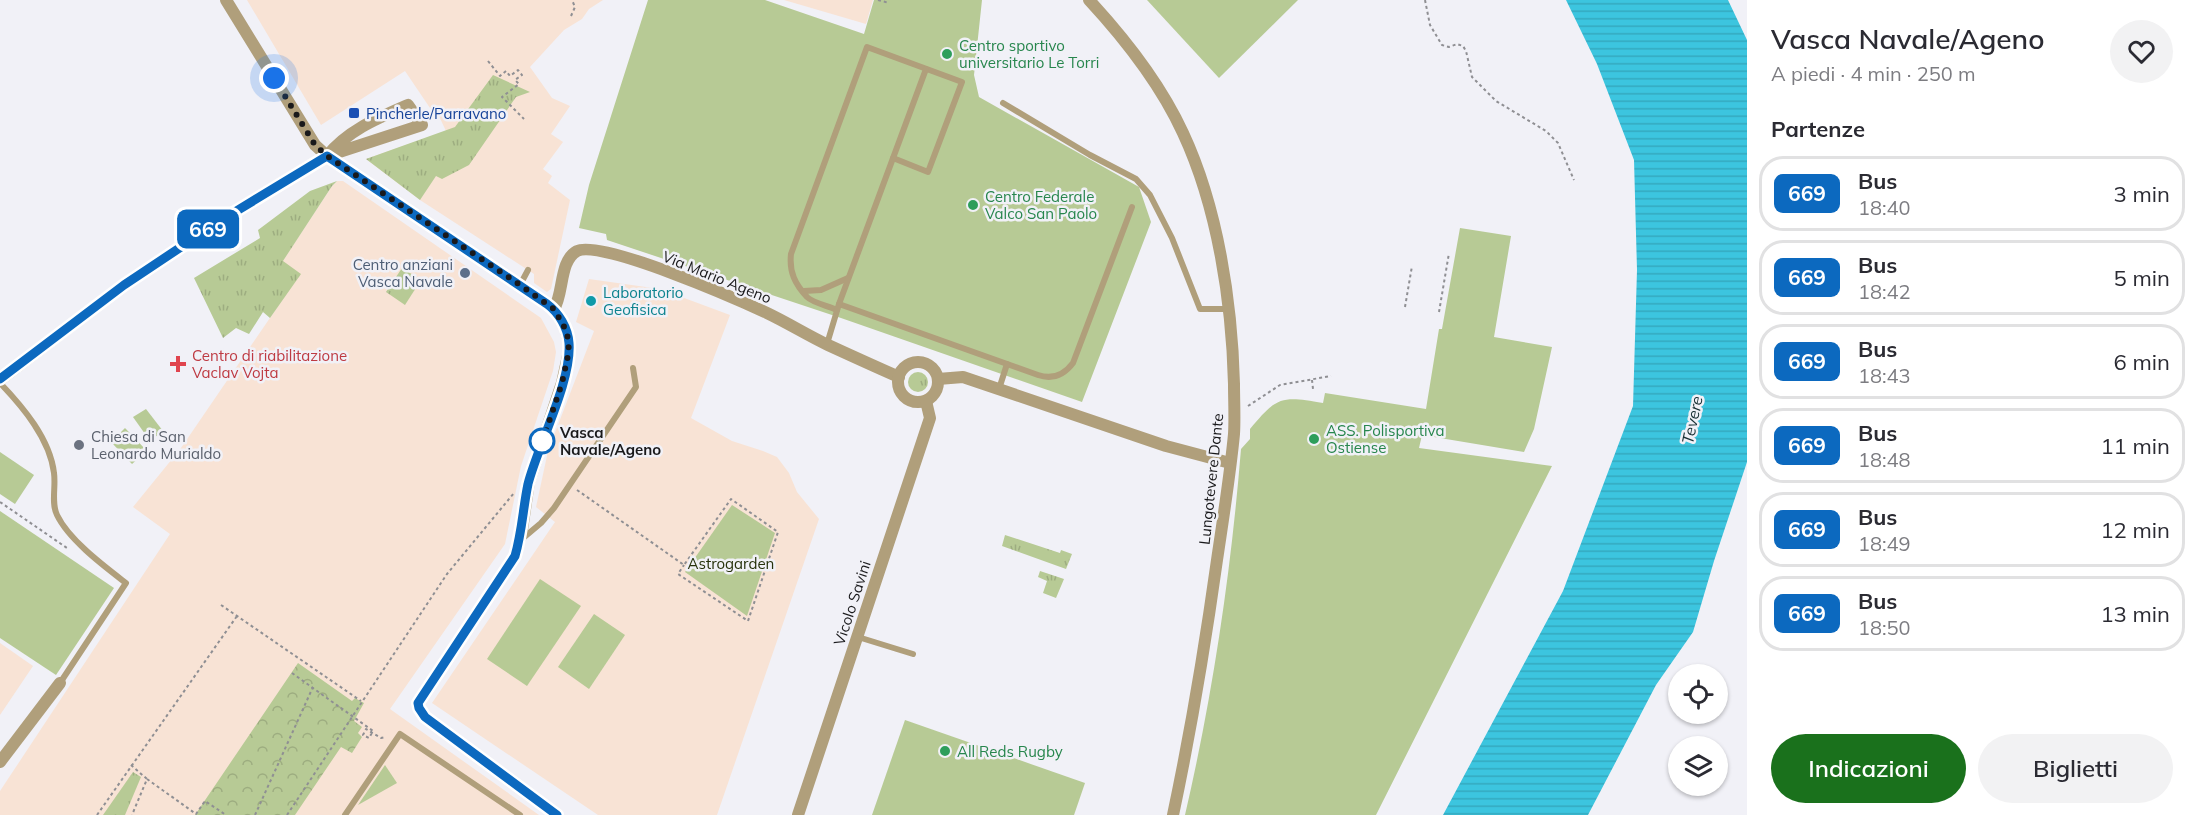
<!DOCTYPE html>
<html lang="it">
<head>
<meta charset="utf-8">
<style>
	body { margin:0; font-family:Mulish,sans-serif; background:#f2f2f3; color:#2b2b33; height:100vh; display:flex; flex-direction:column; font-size:22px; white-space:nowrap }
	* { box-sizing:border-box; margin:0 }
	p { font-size:20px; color:#7c7c81 }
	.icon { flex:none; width:33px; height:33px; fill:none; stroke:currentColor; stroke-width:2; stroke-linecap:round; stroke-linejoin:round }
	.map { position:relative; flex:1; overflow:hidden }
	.drawer { display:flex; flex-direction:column; background:#fff; width:450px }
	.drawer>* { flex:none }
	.badge { padding:0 12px; border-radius:9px; font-size:21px; line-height:39px }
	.tools { position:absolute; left:1668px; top:664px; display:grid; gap:12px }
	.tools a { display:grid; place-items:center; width:60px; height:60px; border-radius:50%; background:#fff; box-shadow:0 2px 4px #0004; font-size:30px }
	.you { position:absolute; width:30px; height:30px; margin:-15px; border:4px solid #fff; border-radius:50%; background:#1a73e8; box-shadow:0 0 0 9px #1a73e833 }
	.map>.badge { position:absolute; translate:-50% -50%; box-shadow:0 0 0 3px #fff }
	h2 { padding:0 24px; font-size:22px; line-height:54px }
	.round { display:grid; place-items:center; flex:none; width:63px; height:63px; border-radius:32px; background:#f2f2f3 }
	.overview { display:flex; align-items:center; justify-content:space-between; height:102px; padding:0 24px }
	h1 { font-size:28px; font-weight:600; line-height:45px }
	.primary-button { display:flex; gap:12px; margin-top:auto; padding:12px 24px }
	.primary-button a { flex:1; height:69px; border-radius:36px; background:#1a711c; color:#fff; font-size:24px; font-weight:600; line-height:69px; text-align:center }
	.primary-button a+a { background:#f2f2f3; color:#2b2b33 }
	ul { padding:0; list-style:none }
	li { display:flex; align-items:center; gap:18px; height:75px; margin:0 12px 9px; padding:0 12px; border:3px solid #e1e1e2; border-radius:24px }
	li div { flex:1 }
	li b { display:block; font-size:22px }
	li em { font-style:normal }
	li .badge { min-width:66px; font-weight:700; text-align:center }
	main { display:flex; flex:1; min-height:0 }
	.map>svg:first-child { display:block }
	.education { fill:#f8e3d5 }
	.grass { fill:url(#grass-tufts) }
	.park { fill:url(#park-crowns) }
	.garden { fill:#b7ca95 }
	.water { fill:url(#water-rules) }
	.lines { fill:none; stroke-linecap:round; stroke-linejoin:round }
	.path { stroke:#8f8f93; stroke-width:2; stroke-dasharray:3 3; stroke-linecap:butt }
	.lane { stroke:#b09f7b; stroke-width:6 }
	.street { stroke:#b09f7b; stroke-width:12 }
	.line-casing { stroke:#fff; stroke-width:14 }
	.line { stroke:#0c69bf; stroke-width:9 }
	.walk { stroke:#19191b; stroke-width:6; stroke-dasharray:0 10.8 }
	.leisure-dot { fill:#2e9e5b; stroke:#f1f1f7; stroke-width:2 }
	.transit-dot { fill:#1a4fb4; stroke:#f1f1f7; stroke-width:2 }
	.service-dot { fill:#5c6f8a; stroke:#f1f1f7; stroke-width:2 }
	.culture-dot { fill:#0f9aa8; stroke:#f1f1f7; stroke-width:2 }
	.health-dot { fill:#e0444e; stroke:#f1f1f7; stroke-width:2 }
	.stop-dot { fill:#fff; stroke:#0c69bf; stroke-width:3 }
	.worship-dot { fill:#6b7280; stroke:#f1f1f7; stroke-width:2 }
	.labels { text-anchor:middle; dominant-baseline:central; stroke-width:5; stroke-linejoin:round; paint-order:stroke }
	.leisure-label { font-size:15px; fill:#27864d; stroke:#f1f1f7; text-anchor:start }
	.transit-label { font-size:15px; fill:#164399; stroke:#f1f1f7; text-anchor:start }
	.service-label { font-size:15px; fill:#4e5e75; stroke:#f1f1f7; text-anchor:end }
	.street-label { font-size:15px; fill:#19191b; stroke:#f1f1f7 }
	.culture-label { font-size:15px; fill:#0d838f; stroke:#f1f1f7; text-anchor:start }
	.health-label { font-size:15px; fill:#be3a42; stroke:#f1f1f7; text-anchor:start }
	.stop-label { font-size:15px; font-weight:bold; fill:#19191b; stroke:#f1f1f7; text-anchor:start }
	.worship-label { font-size:15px; fill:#5b616d; stroke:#f1f1f7; text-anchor:start }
	.park-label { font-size:15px; fill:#27320c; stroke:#f1f1f7 }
	.water-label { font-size:16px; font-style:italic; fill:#172e33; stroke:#f1f1f7 }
</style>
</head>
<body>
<main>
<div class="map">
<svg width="1747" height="815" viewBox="0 0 1747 815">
	<defs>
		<pattern id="grass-tufts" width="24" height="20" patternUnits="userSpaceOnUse" patternTransform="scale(1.5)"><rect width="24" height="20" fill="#b7ca95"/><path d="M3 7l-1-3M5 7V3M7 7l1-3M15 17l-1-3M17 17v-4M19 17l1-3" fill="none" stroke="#9dad80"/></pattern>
		<pattern id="park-crowns" width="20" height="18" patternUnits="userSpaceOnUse" patternTransform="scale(1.5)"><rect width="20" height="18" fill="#b7ca95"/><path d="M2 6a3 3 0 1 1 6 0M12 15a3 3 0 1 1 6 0" fill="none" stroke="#9dad80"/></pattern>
		<pattern id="water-rules" width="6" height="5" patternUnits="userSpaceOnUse" patternTransform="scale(1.5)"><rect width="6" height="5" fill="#3cc5df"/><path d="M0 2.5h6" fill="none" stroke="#34a9bf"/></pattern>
	</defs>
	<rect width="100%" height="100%" fill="#f1f1f7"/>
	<g class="education">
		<path d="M247,0H603L589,9L582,19L564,30L530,67L552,98L570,106L551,134L563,142L543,169L552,176L548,183L570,200L551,289L547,292L534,283V274L420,200L366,159L446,131L438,114L430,108L405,71L321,125Z"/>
		<path d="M784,0H873L866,24Z"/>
		<path d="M337,181H343L541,318L554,342L556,352L553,371L521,466L505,544L390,709L539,815H0V791L170,534L133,507L181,448L300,274L282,262L332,186Z"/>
		<path d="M589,279L660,289L730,315L691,418L732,441L763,451L777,457L789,473L797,492L819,519L717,815H598L432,703L555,522L536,507L548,451L594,331L576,322Z"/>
		<path d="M0,643L33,666L0,715Z"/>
	</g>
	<g class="grass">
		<path d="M493,75L530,92L516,97L469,165L442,179L436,176L420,200L366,159L455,127Z"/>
		<path d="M337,181L332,186L283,261L301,274L270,318L263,312L249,334L236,328L223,338L194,278L260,238L258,230L310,191Z"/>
		<path d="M402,268L421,280L405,305L386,292Z"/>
		<circle cx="918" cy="382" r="10"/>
		<path d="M1005,535L1060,553L1061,550L1072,554L1066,569L1002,546Z"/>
		<path d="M1040,571L1064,579L1056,598L1043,593L1047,581L1038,577Z"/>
		<path d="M133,772L141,777L125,815H103Z"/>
	</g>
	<path class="park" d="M298,663L352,701L355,698L364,703L354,721L362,727L358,733L362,737L352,753L341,747L295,815H195Z"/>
	<g class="garden">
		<path d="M648,0H765L864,34L874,0H982L974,75L979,97L1139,187L1151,222L1082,402L841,318L607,240L606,234L579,228L589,185Z"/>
		<path d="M1147,0H1298L1219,78Z"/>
		<path d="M1460,228L1511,236L1494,337L1552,347L1534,429L1524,452L1422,435L1419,448L1552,466L1376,815H1185C1213,694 1231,572 1241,449L1250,439V429C1277,396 1282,396 1323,403L1325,393L1426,409L1439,329H1442Z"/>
		<path d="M146,409L163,431L150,441L133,417Z"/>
		<path d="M125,428L147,451L132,464L111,442Z"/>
		<path d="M0,452L34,475L15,504L0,494Z"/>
		<path d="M732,505L775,533L747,616L685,572Z"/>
		<path d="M0,511L114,588L56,675L0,638Z"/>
		<path d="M540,579L581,606L527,686L487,659Z"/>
		<path d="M594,614L625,635L589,689L558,667Z"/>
		<path d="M905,720L1085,783L1074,815H872Z"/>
		<path d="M385,765L397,783L358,805Z"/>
	</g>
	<path class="water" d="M1566,0H1728L1747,40V462L1714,561L1693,632L1656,685L1588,815H1443L1563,591L1633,406L1637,270L1634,160L1597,64Z"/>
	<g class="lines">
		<g class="path">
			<path d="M878,0L889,3"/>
			<path d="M1425,0L1430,25L1442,45L1449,47L1457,44L1463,46L1466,51L1472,77L1496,101L1546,131L1558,143L1574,180"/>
			<path d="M571,16L575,7L572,0"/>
			<path d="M488,61L500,76L506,71L510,76L518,70L522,75L515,80L519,84L502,97L524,119"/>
			<path d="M1405,307L1412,266"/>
			<path d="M1439,312L1449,253"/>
			<path d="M1312,380L1313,389"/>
			<path d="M1248,406L1280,385L1331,376"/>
			<path d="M577,490L684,565L731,499L778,532L748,621L678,574L684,565"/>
			<path d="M0,502L67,548"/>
			<path d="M221,605L361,701"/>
			<path d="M292,673L373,731L369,738L363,735L366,729L381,738L386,737"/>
			<path d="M131,765L147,779L132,815"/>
			<path d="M147,779L196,814L205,801L226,815"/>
			<path d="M97,815L237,616"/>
			<path d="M255,815L313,687"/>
			<path d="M287,815L447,574L514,493"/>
		</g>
		<g class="lane">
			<path d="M1003,103L1090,155L1136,179L1150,195L1172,238L1200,309H1228"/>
			<path d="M520,285L528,270"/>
			<path d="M804,291L821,290L848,278"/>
			<path d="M839,304L1038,375C1053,380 1064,375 1073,363L1132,207"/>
			<path d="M837,310C829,306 813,303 807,297C795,284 789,272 791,254L867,47L962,82L928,172L893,158"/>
			<path d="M827,344L839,304L926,69"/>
			<path d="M0,383C23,407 50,439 54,473C56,487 51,503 57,515C69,540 104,566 126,583L60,683"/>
			<path d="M999,389L1007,364"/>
			<path d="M522,539L541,523L554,508L636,387L633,368"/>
			<path d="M858,637L913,654"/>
			<path d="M345,815L400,734L520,815"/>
		</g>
		<g class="street">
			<path d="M226,0L315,145L327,156L547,304L554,309L565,327L569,343V351L562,383L529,482L522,530L515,556L418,703L419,708L425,717L557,815"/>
			<path d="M1089,0C1126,40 1160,83 1183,133C1218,208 1232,303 1234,384C1234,401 1235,418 1234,434C1230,476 1223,519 1217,560C1205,646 1191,730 1173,815"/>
			<path d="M554,309C564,293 559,261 577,251C601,239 739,300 767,313C788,323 807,335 828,345C852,356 876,367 899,377"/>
			<circle cx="918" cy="382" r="20"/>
			<path d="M938,379L963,377L1166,446L1230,463"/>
			<path d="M0,380L124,285L220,221L303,170L327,156L422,125L408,105C378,118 348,130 327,156"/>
			<path d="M0,762L60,683"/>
			<path d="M798,815L930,418L926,401"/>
		</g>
	</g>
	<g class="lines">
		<defs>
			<path id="line" d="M0,379L124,285L220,221L327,156L547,304C559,313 568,328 569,343C572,381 538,445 528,484C523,508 522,532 515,556L418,703L419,708L425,717L557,815"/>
		</defs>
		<use href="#line" class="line-casing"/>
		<use href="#line" class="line"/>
		<path class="walk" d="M274,78L315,145L327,156L510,278L554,309L567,332L569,351L562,383L540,449L542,441"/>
	</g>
	<g class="leisure-dot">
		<circle cx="947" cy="54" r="6"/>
		<circle cx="973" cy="205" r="6"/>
		<circle cx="1314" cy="439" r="6"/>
		<circle cx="945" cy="751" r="6"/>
	</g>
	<rect class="transit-dot" x="348" y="107" width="12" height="12" rx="3"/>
	<circle class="service-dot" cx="465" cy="273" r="6"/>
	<circle class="culture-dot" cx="591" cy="301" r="6"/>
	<path class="health-dot" d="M175 355h6v6h6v6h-6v6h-6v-6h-6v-6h6z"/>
	<circle class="stop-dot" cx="542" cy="441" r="12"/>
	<circle class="worship-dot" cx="79" cy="445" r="6"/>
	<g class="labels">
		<g class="leisure-label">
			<text x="959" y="45">Centro sportivo<tspan x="959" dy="17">universitario Le Torri</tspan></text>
			<text x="985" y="196">Centro Federale<tspan x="985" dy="17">Valco San Paolo</tspan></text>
			<text x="1326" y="430">ASS. Polisportiva<tspan x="1326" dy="17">Ostiense</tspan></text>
			<text x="957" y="751">All Reds Rugby</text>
		</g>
		<g class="transit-label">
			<text x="366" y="113">Pincherle/Parravano</text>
		</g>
		<g class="service-label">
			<text x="453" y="264">Centro anziani<tspan x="453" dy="17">Vasca Navale</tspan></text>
		</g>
		<g class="street-label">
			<text transform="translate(717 277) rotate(22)">Via Mario Ageno</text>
			<text transform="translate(1211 479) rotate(-84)">Lungotevere Dante</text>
			<text transform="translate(852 603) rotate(-72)">Vicolo Savini</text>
		</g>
		<g class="culture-label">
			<text x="603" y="292">Laboratorio<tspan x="603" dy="17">Geofisica</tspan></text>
		</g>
		<g class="health-label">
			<text x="192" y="355">Centro di riabilitazione<tspan x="192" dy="17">Vaclav Vojta</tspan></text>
		</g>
		<g class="stop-label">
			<text x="560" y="432">Vasca<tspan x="560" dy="17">Navale/Ageno</tspan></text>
		</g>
		<g class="worship-label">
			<text x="91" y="436">Chiesa di San<tspan x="91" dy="17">Leonardo Murialdo</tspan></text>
		</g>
		<g class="park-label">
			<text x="731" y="563">Astrogarden</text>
		</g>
		<g class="water-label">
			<text transform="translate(1692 420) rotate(-78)">Tevere</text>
		</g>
	</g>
</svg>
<div class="tools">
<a><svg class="icon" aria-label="locate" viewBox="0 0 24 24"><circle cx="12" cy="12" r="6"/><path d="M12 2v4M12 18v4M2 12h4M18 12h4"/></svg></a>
<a><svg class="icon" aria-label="layers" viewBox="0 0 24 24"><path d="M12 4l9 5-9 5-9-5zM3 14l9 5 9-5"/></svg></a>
</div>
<div class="you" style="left:274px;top:78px"></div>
<b class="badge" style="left:208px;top:229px;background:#0c69bf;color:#fff">669</b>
</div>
<section class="drawer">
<div class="overview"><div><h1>Vasca Navale/Ageno</h1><p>A piedi · 4 min · 250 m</p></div><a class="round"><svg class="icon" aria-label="heart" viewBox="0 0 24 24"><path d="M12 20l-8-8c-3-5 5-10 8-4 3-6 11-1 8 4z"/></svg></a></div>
<h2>Partenze</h2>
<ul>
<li><span class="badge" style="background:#0c69bf;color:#fff">669</span><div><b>Bus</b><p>18:40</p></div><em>3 min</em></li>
<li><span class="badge" style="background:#0c69bf;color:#fff">669</span><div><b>Bus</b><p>18:42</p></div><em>5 min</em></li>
<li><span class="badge" style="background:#0c69bf;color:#fff">669</span><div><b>Bus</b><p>18:43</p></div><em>6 min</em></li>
<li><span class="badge" style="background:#0c69bf;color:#fff">669</span><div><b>Bus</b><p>18:48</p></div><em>11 min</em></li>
<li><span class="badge" style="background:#0c69bf;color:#fff">669</span><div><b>Bus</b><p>18:49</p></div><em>12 min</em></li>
<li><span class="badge" style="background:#0c69bf;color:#fff">669</span><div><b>Bus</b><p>18:50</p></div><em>13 min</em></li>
</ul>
<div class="primary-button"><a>Indicazioni</a><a>Biglietti</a></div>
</section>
</main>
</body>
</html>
